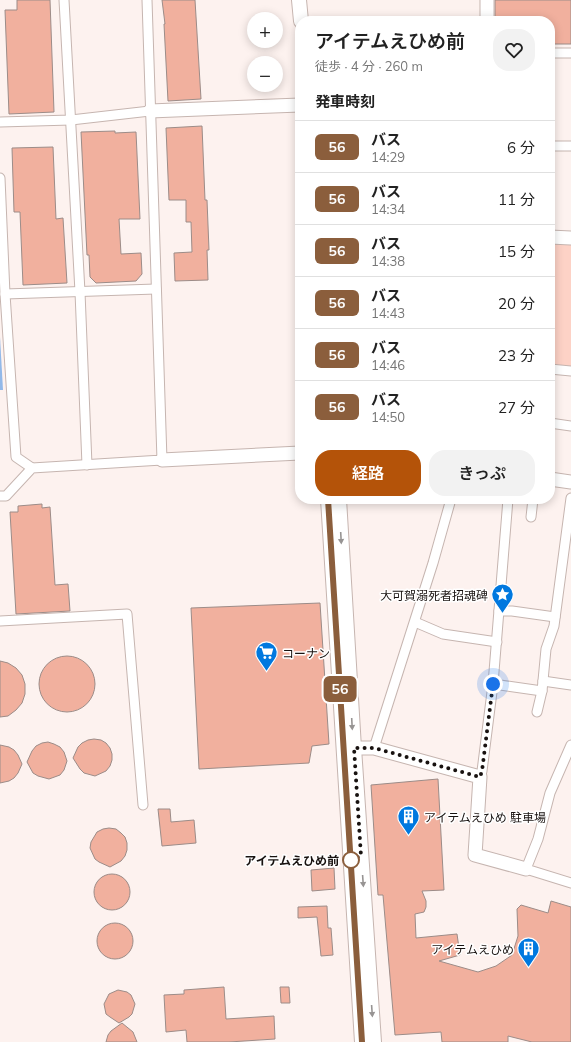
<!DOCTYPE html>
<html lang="ja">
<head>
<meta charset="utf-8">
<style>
	body { margin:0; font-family:Mulish,"Noto Sans JP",sans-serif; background:#f2f2f2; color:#222; height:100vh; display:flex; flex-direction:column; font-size:15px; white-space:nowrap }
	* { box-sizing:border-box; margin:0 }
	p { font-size:13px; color:#767676 }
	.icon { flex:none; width:22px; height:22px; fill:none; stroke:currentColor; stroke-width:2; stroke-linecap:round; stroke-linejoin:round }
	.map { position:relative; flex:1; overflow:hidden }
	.drawer { position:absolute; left:295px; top:16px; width:260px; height:488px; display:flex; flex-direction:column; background:#fff; border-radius:16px; box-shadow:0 2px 10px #0003 }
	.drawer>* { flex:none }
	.badge { padding:0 8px; border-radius:6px; font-size:14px; line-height:26px }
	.controls { position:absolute; left:247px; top:12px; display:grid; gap:8px }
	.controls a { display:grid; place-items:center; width:36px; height:36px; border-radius:50%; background:#fff; box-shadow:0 2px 10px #0003; font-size:20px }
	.you { position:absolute; width:20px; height:20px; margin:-10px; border:3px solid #fff; border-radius:50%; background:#1a73e8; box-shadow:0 0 0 6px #1a73e833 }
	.map>.badge { position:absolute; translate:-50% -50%; box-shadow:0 0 0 2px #fff }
	h2 { padding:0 20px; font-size:15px; line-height:36px }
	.round { display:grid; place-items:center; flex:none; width:42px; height:42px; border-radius:16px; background:#f2f2f2 }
	.headline { display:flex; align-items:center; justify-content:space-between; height:68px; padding:0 20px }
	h1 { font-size:19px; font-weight:600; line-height:30px }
	.cta { display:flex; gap:8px; margin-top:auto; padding:8px 20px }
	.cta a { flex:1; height:46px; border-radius:16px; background:#b45309; color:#fff; font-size:16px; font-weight:600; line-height:46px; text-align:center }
	.cta a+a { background:#f2f2f2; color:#222 }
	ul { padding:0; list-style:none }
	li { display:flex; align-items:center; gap:12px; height:52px; padding:0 20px; border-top:1px solid #e0e0e0 }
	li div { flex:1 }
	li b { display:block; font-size:15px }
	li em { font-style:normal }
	li .badge { min-width:44px; font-weight:700; text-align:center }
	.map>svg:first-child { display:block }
	.green { fill:#fdd2c6 }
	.water { fill:#92b9e9 }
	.building { fill:#f1b09e; stroke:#9c8c88 }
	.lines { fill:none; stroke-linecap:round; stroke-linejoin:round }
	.street-casing { stroke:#c6b5b0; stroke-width:11 }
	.secondary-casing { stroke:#c6b5b0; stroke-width:15 }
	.primary-casing { stroke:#c6b5b0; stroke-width:16 }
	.street { stroke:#fff; stroke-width:9 }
	.secondary { stroke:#fff; stroke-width:13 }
	.primary { stroke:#fff; stroke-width:14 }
	.oneway { fill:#979493 }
	.line-casing { stroke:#fff; stroke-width:9 }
	.line { stroke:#8b5e3c; stroke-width:6 }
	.walk { stroke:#181210; stroke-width:4; stroke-dasharray:0 7.2 }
	.stop-dot { fill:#fff; stroke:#8b5e3c; stroke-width:2 }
	.labels { text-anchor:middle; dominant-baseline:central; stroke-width:3; stroke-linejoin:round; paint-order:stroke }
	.poi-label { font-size:12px; fill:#181210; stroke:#fff; text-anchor:end }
	.stop-label { font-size:12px; font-weight:bold; fill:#181210; stroke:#fff; text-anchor:end }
</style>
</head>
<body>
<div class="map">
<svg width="571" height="1042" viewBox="0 0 571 1042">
	<rect width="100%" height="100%" fill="#fdf2ef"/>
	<path class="green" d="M550,241H571V369L550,367Z"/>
	<path class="water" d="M0,337L3,390H0Z"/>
	<g class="building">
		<path d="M17,0H50L54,112L9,114L5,10H17Z"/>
		<path d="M162,0H195L201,99L168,101L164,24H165Z"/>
		<path d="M495,0H571V44H550V21H495Z"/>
		<path d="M202,126L205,200H207L209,250H207L208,280L175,281L174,253L192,252L191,222H186V200H169L166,128Z"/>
		<path d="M115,131V133L136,132L140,219H119L121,254L141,253L142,274L136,281L96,283L90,277L89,255H87L81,132Z"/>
		<path d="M53,147L56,219L63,218L67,283L23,285L20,212H14L12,148Z"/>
		<path d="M42,504V508L50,507L55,585L68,584L70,611L16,614L10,512H18V506Z"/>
		<path d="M320,603L329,744L312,746L309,763L199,769L191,608Z"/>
		<circle cx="67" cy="684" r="28"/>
		<path d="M0,661L8,663L16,668L22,675L25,684V694L22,703L16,710L8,716L0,717Z"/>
		<path d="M94,739L101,740L106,743L110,748L112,754V760L110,766L106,771L95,776L84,773L80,769L73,758L78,747L82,743L88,740Z"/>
		<path d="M48,742L54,744L60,747L64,752L67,761L64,770L60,775L49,779L38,776L33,773L27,762L32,751L36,746L42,743Z"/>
		<path d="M0,745L9,747L14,750L18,755L22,764L18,773L14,778L9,781L0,783Z"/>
		<path d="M438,779L444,890L422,891L426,901V907L424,912L415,914L416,938L457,934L460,955L439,961L478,972L496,966L512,955L518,936L517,909L521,905L548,913L551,901L571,907V1042H532L508,1036V1042H442L441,1032L395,1035L383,895H378L371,785Z"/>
		<path d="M158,809H170L171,822L194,820L196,843L162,846Z"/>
		<path d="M109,828L116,829L121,833L125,837L127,843V850L125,856L121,861L110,867L99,862L95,859L90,848L91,842L97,832L103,829Z"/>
		<path d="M334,868L335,889L312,891L311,870Z"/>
		<circle cx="112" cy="892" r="18"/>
		<path d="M327,906L328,928H331L333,955L321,956L317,917L298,918V907Z"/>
		<circle cx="115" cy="941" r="18"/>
		<path d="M224,987L226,1019L274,1016L275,1039L229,1042H187L186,1030L166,1032L164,995L184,994V990Z"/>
		<path d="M280,987H289L290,1003H281Z"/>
		<path d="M118,990L127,992L131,995L135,1004L132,1014L129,1017L119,1023L110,1017L106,1014L104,1004L109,994Z"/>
		<path d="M122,1023L133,1032L137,1042H106L108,1035L111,1031Z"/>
	</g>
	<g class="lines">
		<defs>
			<g id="street">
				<path d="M64,0L80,292L87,465"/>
				<path d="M550,53H571"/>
				<path d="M0,122L71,120L150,111"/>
				<path d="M550,146H571"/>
				<path d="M0,178L5,294L16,457L32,468"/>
				<path d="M5,294L156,289"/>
				<path d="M550,369L571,371"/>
				<path d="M550,423L571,426"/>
				<path d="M0,496H6L32,468L162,460L147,0"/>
				<path d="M531,517L533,499"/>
				<path d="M499,611H512L555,617"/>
				<path d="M0,621L127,614L143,805"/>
				<path d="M415,622L443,634L497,642"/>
				<path d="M543,681L571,685"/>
				<path d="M493,684L542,691"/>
				<path d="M537,712L542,691L546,649L554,626L571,498"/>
				<path d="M571,745L550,793L538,839L526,869L571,883"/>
				<path d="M374,748L433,563L451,499"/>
				<path d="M480,777L482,771L493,684L508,499"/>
			</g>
			<g id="secondary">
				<path d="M487,21V0"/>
				<path d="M150,111L300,105"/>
				<path d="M550,237L571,238"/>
				<path d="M162,460L300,453"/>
				<path d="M550,479L571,482"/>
				<path d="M354,748H374L480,777L475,855L526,869"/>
			</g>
			<g id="primary">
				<path d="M299,0L301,21"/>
				<path d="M328,499L362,1042"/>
				<path d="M339,499L354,748L374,1042"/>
			</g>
		</defs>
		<use href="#street" class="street-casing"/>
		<use href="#secondary" class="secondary-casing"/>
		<use href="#primary" class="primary-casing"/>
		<use href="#street" class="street"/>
		<use href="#secondary" class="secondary"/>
		<use href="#primary" class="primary"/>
	</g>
	<defs><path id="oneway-solid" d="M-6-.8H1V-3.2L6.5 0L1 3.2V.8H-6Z"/></defs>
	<g class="oneway">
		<use href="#oneway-solid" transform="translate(341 538) rotate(87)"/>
		<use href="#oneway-solid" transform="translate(352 724) rotate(87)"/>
		<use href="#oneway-solid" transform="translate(363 881) rotate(86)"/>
		<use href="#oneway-solid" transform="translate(372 1011) rotate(86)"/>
	</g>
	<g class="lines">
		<defs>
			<path id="line" d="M328,499L362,1042"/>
		</defs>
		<use href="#line" class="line-casing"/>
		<use href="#line" class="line"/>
		<path class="walk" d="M351,860L361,856L354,748H374L480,777L482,771L493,684"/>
	</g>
	<defs>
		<symbol id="sight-pin" viewBox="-11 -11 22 30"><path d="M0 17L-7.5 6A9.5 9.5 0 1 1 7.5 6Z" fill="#0078df" stroke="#fff"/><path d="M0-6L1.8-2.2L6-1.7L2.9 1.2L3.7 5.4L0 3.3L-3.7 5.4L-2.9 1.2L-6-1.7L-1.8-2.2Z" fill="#fff"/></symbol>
		<symbol id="supermarket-pin" viewBox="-11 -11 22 30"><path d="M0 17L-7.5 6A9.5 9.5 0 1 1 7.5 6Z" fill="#0078df" stroke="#fff"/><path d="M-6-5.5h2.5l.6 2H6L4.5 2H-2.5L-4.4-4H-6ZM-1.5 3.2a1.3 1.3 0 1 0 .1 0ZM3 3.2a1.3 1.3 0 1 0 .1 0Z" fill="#fff"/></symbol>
		<symbol id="building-pin" viewBox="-11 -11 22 30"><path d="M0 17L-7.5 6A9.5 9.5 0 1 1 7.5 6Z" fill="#0078df" stroke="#fff"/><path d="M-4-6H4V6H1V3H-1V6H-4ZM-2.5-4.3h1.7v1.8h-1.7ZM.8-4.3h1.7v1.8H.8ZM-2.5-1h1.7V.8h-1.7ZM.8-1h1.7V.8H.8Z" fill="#fff"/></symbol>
	</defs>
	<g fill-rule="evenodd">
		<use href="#sight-pin" x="490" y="582" width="25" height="34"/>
		<use href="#supermarket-pin" x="254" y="640" width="25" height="34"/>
		<use href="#building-pin" x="396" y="804" width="25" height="34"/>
		<use href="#building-pin" x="516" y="936" width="25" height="34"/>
	</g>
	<circle class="stop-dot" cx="351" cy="860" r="8"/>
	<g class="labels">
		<g class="poi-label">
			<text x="488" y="595">大可賀溺死者招魂碑</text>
			<text x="282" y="653" text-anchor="start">コーナン</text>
			<text x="424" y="817" text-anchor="start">アイテムえひめ 駐車場</text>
			<text x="514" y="949">アイテムえひめ</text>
		</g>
		<g class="stop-label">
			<text x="339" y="860">アイテムえひめ前</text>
		</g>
	</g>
</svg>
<div class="controls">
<a>+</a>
<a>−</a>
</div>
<div class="you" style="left:493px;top:684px"></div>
<b class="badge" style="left:340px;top:689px;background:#8b5e3c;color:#fff">56</b>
<section class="drawer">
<div class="headline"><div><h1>アイテムえひめ前</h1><p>徒歩 · 4 分 · 260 m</p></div><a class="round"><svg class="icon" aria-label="heart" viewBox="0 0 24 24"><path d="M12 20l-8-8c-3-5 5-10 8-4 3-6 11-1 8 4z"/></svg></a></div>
<h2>発車時刻</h2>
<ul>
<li><span class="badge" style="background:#8b5e3c;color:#fff">56</span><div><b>バス</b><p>14:29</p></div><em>6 分</em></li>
<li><span class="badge" style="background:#8b5e3c;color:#fff">56</span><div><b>バス</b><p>14:34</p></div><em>11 分</em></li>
<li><span class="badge" style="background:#8b5e3c;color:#fff">56</span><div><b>バス</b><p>14:38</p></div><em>15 分</em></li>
<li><span class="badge" style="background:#8b5e3c;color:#fff">56</span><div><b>バス</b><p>14:43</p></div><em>20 分</em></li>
<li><span class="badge" style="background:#8b5e3c;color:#fff">56</span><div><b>バス</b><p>14:46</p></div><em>23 分</em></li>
<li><span class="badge" style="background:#8b5e3c;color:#fff">56</span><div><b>バス</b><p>14:50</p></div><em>27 分</em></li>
</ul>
<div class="cta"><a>経路</a><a>きっぷ</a></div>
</section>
</div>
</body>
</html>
